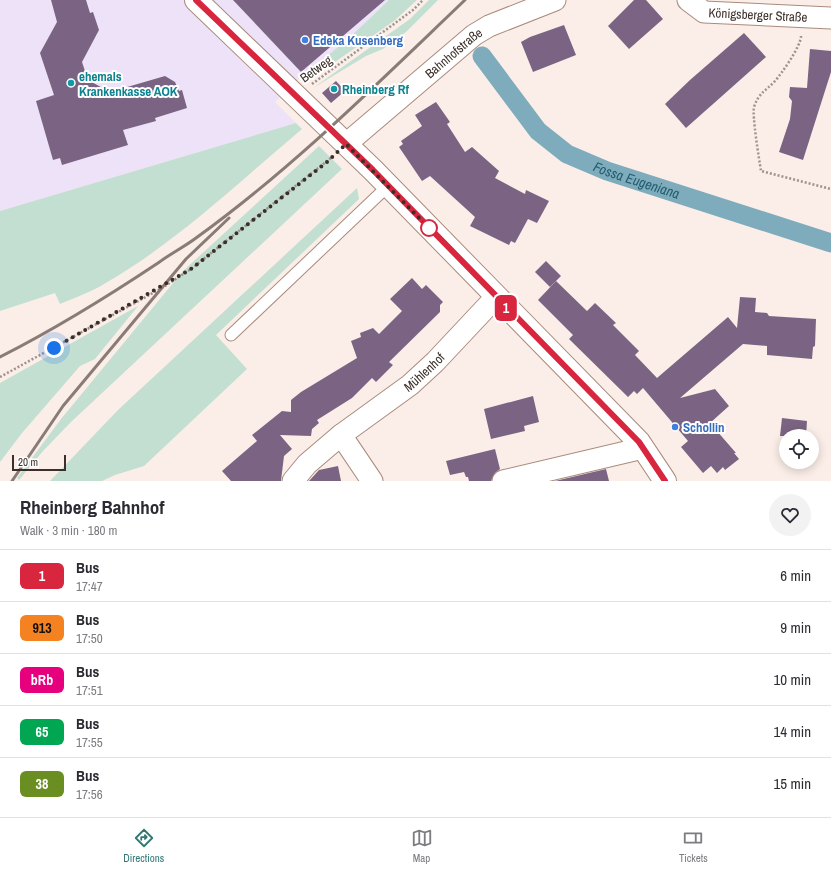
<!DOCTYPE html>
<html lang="en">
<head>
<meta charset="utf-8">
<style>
	body { margin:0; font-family:"Archivo Narrow",sans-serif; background:#f2f2f3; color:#2b2b33; height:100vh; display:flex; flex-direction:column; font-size:15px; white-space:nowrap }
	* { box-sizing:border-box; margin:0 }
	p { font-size:13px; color:#7c7c81 }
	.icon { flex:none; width:22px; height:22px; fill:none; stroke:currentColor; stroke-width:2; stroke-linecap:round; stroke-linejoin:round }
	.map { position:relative; height:481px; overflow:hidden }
	.panel { display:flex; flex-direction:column; background:#fff; flex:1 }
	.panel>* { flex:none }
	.badge { padding:0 8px; border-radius:6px; font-size:14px; line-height:26px }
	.tools { position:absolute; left:779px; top:429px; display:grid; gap:8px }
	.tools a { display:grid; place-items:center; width:40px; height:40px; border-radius:50%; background:#fff; box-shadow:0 2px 10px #0003; font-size:20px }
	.scale { position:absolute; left:12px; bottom:10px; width:54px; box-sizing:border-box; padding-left:4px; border:2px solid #3c2f29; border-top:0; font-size:11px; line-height:14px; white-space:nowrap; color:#3c2f29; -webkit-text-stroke:3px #fff; paint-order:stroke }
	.you { position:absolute; width:20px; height:20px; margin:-10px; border:3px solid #fff; border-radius:50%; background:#1a73e8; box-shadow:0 0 0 6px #1a73e833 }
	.map>.badge { position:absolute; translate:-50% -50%; box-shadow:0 0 0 2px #fff }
	.round { display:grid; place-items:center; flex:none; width:42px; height:42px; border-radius:21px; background:#f2f2f3 }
	.head { display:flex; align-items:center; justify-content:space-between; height:68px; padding:0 20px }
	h1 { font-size:19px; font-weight:700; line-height:30px }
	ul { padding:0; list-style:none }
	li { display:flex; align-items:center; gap:12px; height:52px; padding:0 20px; border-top:1px solid #e1e1e2 }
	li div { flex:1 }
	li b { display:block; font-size:15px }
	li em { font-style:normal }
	li .badge { min-width:44px; font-weight:700; text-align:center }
	.menu { display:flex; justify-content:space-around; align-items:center; height:56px; border-top:1px solid #e1e1e2; background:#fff; font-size:11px; color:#7c7c81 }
	.menu a { display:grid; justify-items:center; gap:2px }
	.menu .selected { color:#307873 }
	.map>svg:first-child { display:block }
	.commercial { fill:#ede2f7 }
	.green { fill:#c3dfd1 }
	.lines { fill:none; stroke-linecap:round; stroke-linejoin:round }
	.canal { stroke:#7eacbc; stroke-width:19 }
	.building { fill:#7b6483 }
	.service-casing { stroke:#a98b7d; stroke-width:13 }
	.minor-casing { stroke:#a98b7d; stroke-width:23 }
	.tertiary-casing { stroke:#a98b7d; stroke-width:24 }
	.path { stroke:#9f928c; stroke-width:2.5; stroke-dasharray:2 2; stroke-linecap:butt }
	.service { stroke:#fff; stroke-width:11 }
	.minor { stroke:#fff; stroke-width:21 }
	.tertiary { stroke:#fff; stroke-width:22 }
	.rail { stroke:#897c76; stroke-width:3 }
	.line-casing { stroke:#fff; stroke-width:9 }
	.line { stroke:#d7263d; stroke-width:6 }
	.walk { stroke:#3c2f29; stroke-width:4; stroke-dasharray:0 7.2 }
	.shop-dot { fill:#3f7fe0; stroke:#fff; stroke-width:1.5 }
	.culture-dot { fill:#0f9aa8; stroke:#fff; stroke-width:1.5 }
	.stop-dot { fill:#fff; stroke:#d7263d; stroke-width:2 }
	.labels { text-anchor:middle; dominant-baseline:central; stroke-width:4; stroke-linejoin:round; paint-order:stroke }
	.street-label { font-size:13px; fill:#3c2f29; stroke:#fff }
	.shop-label { font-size:13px; font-weight:bold; fill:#366cbe; stroke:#fff; text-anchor:start }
	.culture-label { font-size:13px; font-weight:bold; fill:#0d838f; stroke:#fff; text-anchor:start }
	.water-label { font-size:14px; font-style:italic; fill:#205c6e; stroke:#fff }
</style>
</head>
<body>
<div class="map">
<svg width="831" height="481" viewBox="0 0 831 481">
	<rect width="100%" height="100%" fill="#fbeee8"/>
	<path class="commercial" d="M0,0H389L346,41L308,70L275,102L296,123L0,211Z"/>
	<g class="green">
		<path d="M389,0H417L394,21L312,78L304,79L301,76L346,41Z"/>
		<path d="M429,0H438L406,32L383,49L366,56L313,88L410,19Z"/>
		<path d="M296,123L302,129C239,182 176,243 104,284C91,292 74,298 60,304L55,293L0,311V211Z"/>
		<path d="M319,146L342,169L71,422L43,451L19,480L17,478L61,419L183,271Z"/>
		<path d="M357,188L359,199L216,335L247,369L144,466L115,475L102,481H50L118,410Z"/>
		<path d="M138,306L95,359L80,366L22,433L0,462V383Z"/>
	</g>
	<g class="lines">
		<path class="canal" id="s1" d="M482,56L538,131L567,154L607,171L831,243"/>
	</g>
	<g class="building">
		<path d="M51,0H86L90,13L93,12L99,30L82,62L88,80L110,92L165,76L175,82L179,91L182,90L187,108L155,118L156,121L123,130L128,145L62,165L60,158L53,160L36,101L54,95L40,53L57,22Z"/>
		<path d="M233,0H385L301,72Z"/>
		<path d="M634,0H646L663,19L629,49L608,26Z"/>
		<path d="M564,25L576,55L533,72L521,42L530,37Z"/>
		<path d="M744,33L766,57L686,128L665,104L690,80Z"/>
		<path d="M810,49L831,51V72L803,160L779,152L790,119L792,101L789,97L790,87L807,88Z"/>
		<path d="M336,81L345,91L331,103L322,93Z"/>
		<path d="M436,102L450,122L447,124L465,152L472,147L499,171L495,178L525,194L526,190L549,201L537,223L528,219L515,243L511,241L509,245L470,226L475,217L430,176L422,181L399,147L403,144L401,141L422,126L415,115Z"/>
		<path d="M546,261L561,276L550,287L535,272Z"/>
		<path d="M412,278L422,289L426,285L443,302L440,305V312L389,362L393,365L376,382L372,378L352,398L317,420L319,423L312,429L311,436L280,435L292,449L284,456L281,481H231L222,471L257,441L252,435L282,411L291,412V400L301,392L357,358L351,341L361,337L360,333L373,328L379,334L402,311L390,299Z"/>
		<path d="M556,281L587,311L595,303L616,323L613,325L639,351L635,355L657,378L728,317L737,328L740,297L756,298L755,312L767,313L769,316L816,319L815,346L813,347L812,359L767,355V346L743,344L680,398L715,389L729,406L710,423L736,453H734L739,459L725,470L723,467L717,473L711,466L703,473L681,447L688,441L643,388L637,394L634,391L628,397L569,339L573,335L538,300Z"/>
		<path d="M533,396L539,422L524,426L525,431L491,439L484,409Z"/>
		<path d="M782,418L807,421L806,436H780Z"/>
		<path d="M495,449L500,469L495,473L491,481H469L468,477H466L464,472L450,475L446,461Z"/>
		<path d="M338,466L341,481H309L319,470Z"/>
		<path d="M606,469L609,481H555Z"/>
	</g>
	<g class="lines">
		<defs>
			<path id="service" d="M231,335L388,186"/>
			<g id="minor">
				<path id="s2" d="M688,0L704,12L831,18"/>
				<path id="s3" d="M346,144L474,35L489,26L555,0"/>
				<path d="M341,435L372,481"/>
				<path id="s4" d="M293,481L307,464L341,435L410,385L435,362L496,297"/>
				<path d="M503,481L643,448"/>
			</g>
			<path id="tertiary" d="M196,0L373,170L639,442L665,481"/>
		</defs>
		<use href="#service" class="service-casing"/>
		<use href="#minor" class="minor-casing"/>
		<use href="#tertiary" class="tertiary-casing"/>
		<g class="path">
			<path d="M801,36C801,46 782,73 775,81C766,91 759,92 754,107C752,115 759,159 761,171L831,189"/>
			<path d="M312,84L413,10L423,0"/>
			<path d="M0,377L162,288L191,269L332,157"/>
		</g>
		<use href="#service" class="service"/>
		<use href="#minor" class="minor"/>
		<use href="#tertiary" class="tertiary"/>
		<g class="rail">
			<path d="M0,357C55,329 107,297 158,263C170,254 184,247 196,238C293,168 379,82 465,0"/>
			<path d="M12,481L63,406L186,259L229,218"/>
		</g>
	</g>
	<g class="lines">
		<defs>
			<path id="line" d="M196,0L373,170L639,442L665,481"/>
		</defs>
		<use href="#line" class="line-casing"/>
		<use href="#line" class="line"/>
		<path class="walk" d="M54,348L191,269L327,162L346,144L429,228"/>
	</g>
	<g class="shop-dot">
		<circle cx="305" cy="40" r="4"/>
		<circle cx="675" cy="427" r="4"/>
	</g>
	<g class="culture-dot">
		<circle cx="71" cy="83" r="4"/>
		<circle cx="334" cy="89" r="4"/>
	</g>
	<circle class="stop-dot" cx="429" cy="228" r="8"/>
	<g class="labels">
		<g class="street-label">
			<text stroke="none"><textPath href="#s2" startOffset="74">Königsberger Straße</textPath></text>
			<text stroke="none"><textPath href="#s3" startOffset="141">Bahnhofstraße</textPath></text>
			<text transform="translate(316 69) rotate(-36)">Betweg</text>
			<text stroke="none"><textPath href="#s4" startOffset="171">Mühlenhof</textPath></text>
		</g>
		<g class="shop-label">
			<text x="313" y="40">Edeka Kusenberg</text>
			<text x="683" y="427">Schollin</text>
		</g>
		<g class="culture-label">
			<text x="79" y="76">ehemals<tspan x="79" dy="15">Krankenkasse AOK</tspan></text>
			<text x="342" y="89">Rheinberg Rf</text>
		</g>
		<g class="water-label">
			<text stroke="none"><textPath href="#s1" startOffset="205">Fossa Eugeniana</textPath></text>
		</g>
	</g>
</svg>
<div class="tools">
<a><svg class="icon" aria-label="locate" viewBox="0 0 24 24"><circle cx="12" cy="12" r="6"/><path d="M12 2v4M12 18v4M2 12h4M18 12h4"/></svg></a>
</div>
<div class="scale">20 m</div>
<div class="you" style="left:54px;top:348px"></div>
<b class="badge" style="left:506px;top:308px;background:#d7263d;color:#fff">1</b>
</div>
<section class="panel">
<div class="head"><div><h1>Rheinberg Bahnhof</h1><p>Walk · 3 min · 180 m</p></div><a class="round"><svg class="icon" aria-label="heart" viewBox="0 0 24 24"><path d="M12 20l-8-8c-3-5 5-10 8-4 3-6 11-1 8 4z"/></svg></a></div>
<ul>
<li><span class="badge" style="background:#d7263d;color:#fff">1</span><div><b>Bus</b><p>17:47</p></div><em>6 min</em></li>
<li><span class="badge" style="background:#f58220;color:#111">913</span><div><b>Bus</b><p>17:50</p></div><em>9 min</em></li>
<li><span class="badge" style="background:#e6007e;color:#fff">bRb</span><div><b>Bus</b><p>17:51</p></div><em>10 min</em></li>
<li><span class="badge" style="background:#00a651;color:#fff">65</span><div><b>Bus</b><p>17:55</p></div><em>14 min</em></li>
<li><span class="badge" style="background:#6b8e23;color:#fff">38</span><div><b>Bus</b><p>17:56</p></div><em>15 min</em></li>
</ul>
</section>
<nav class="menu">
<a class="selected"><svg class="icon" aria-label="directions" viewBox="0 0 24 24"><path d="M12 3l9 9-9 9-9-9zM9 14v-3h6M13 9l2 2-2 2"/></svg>Directions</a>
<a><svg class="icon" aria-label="map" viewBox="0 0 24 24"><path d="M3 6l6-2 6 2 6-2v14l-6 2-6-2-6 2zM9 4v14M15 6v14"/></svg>Map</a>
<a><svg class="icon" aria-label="tickets" viewBox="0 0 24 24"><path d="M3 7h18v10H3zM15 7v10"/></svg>Tickets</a>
</nav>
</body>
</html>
